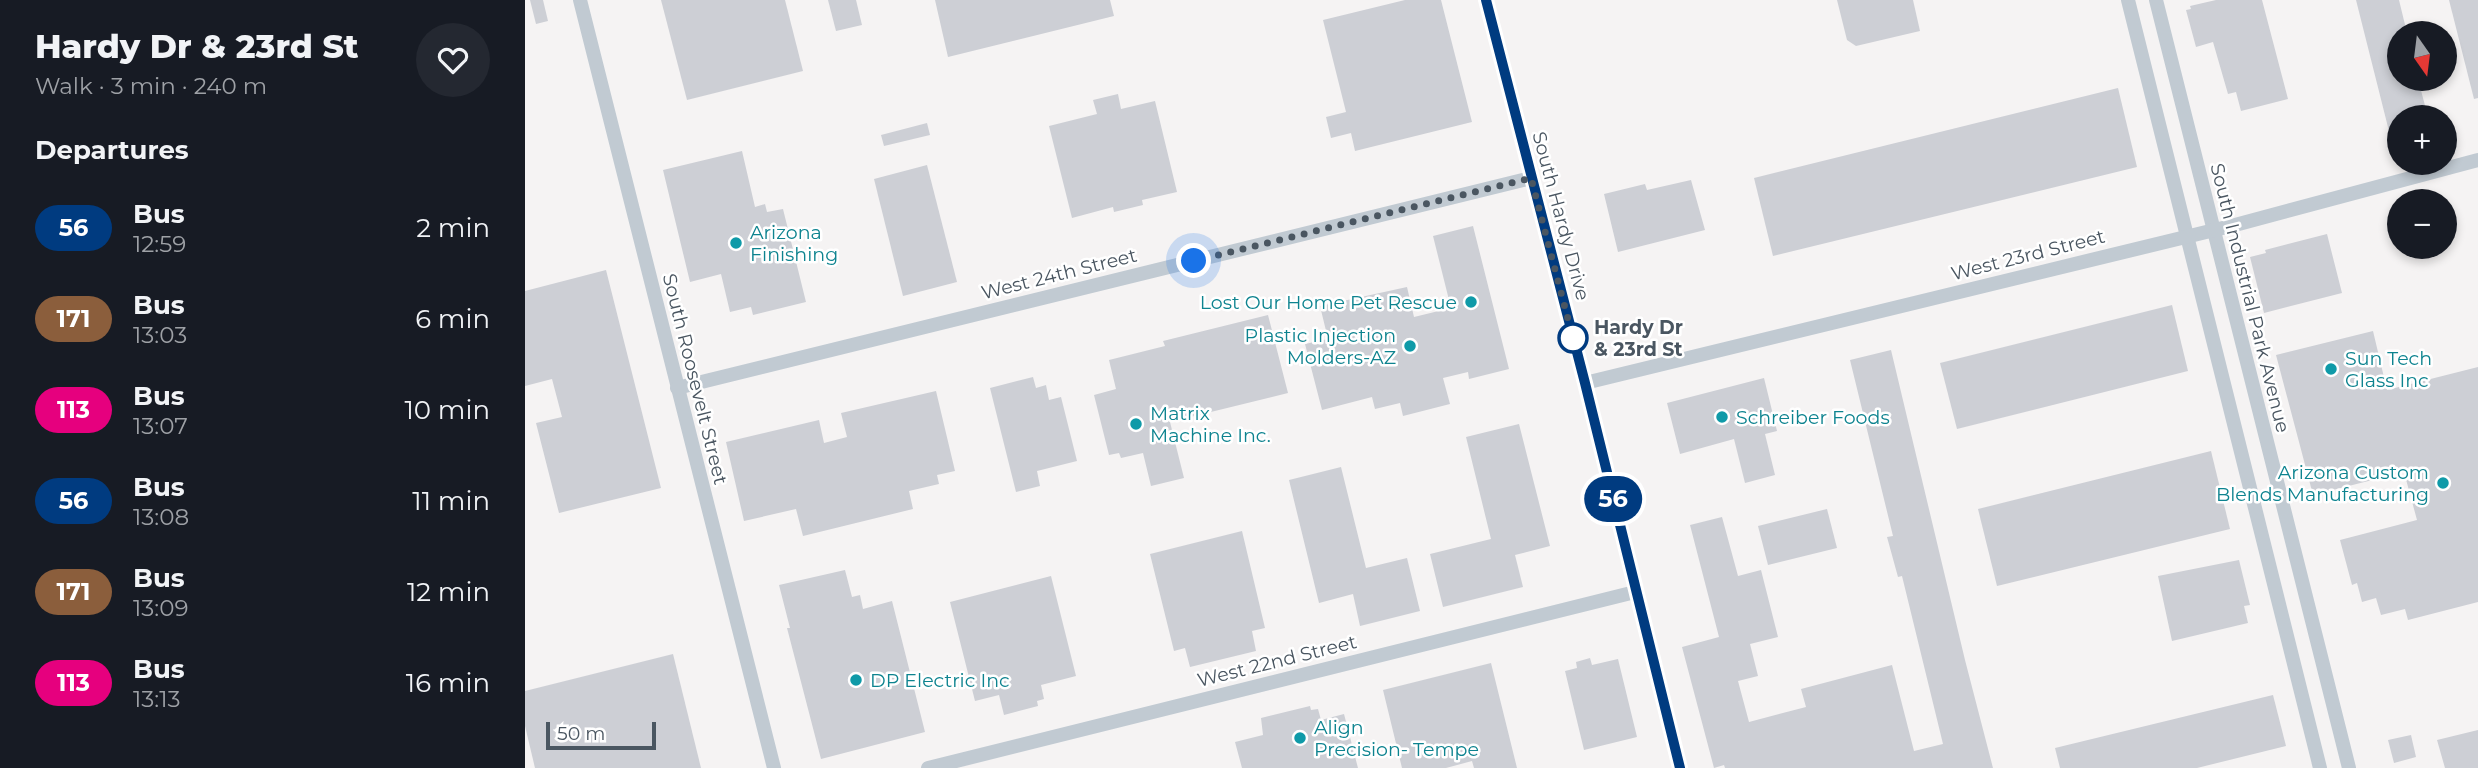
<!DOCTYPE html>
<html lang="en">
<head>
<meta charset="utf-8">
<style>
	body { margin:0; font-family:Montserrat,sans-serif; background:#242831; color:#f1f3f6; height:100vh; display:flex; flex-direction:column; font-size:26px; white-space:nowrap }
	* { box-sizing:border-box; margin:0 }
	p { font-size:23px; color:#9ea1a6 }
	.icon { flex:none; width:38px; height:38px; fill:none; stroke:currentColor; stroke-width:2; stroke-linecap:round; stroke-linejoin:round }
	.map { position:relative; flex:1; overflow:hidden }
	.drawer { display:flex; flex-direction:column; background:#171b24; width:525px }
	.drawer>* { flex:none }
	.badge { padding:0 14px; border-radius:23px; font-size:24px; line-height:46px }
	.needle { width:46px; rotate:166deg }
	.controls { position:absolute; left:1862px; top:21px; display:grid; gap:14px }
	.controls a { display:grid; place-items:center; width:70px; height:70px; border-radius:50%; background:#171b24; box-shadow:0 4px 10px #0003; font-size:35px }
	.scale { position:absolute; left:21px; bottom:18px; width:110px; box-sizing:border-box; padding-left:7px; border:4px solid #4a5661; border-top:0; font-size:19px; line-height:24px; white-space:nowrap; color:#4a5661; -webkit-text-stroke:5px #fff; paint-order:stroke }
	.you { position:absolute; width:35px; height:35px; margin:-18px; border:5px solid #fff; border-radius:50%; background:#1a73e8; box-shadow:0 0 0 10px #1a73e833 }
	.map>.badge { position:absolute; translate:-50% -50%; box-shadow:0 0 0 4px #fff }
	h2 { padding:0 35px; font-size:26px; line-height:63px }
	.round { display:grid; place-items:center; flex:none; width:74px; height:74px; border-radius:37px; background:#242831 }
	.headline { display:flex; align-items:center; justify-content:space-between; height:119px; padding:0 35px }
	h1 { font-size:33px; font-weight:800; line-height:52px }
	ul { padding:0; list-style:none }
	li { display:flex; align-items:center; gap:21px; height:91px; padding:0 35px }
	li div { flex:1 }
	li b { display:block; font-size:26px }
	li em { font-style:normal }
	li .badge { min-width:77px; font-weight:700; text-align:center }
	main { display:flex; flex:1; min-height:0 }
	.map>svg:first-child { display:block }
	.building { fill:#cdcfd5 }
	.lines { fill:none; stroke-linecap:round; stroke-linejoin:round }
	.minor { stroke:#c1cad2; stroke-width:14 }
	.line-casing { stroke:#fff; stroke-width:16 }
	.line { stroke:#003b80; stroke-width:10 }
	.walk { stroke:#4a5661; stroke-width:7; stroke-dasharray:0 12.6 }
	.culture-dot { fill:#0f9aa8; stroke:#fff; stroke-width:2.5 }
	.stop-dot { fill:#fff; stroke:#003b80; stroke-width:3.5 }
	.labels { text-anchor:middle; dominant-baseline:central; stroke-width:5; stroke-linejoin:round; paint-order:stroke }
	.street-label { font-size:19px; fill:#4a5661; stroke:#fff }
	.culture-label { font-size:19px; fill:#0d838f; stroke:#fff; text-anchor:start }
	.stop-label { font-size:19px; font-weight:bold; fill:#4a5661; stroke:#fff; text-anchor:start }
</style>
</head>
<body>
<main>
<section class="drawer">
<div class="headline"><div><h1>Hardy Dr &amp; 23rd St</h1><p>Walk · 3 min · 240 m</p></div><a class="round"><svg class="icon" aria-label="heart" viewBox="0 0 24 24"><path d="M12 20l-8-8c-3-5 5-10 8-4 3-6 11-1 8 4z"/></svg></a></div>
<h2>Departures</h2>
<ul>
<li><span class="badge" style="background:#003b80;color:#fff">56</span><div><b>Bus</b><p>12:59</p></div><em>2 min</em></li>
<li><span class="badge" style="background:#8b5e3c;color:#fff">171</span><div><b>Bus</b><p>13:03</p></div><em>6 min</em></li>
<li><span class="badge" style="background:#e6007e;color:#fff">113</span><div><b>Bus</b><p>13:07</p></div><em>10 min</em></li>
<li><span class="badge" style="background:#003b80;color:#fff">56</span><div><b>Bus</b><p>13:08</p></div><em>11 min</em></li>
<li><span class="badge" style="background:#8b5e3c;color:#fff">171</span><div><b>Bus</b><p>13:09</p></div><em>12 min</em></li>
<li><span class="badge" style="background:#e6007e;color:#fff">113</span><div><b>Bus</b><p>13:13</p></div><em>16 min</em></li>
</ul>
</section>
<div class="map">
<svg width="1953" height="768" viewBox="0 0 1953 768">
	<rect width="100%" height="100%" fill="#f5f3f3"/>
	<g class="building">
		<path d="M5,0H18L23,21L11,24Z"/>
		<path d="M136,0H260L278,71L162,100Z"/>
		<path d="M303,0H331L337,25L311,31Z"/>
		<path d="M410,0H585L589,16L423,57Z"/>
		<path d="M880,0H916L947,122L830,151L826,133L806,138L801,117L821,112L798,20Z"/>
		<path d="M1312,0H1388L1395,31L1331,46L1322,40Z"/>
		<path d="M1691,0H1737L1763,99L1716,111L1711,92L1703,94L1688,42L1671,47L1661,10L1666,9L1665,6Z"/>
		<path d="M1831,0H1874L1882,33H1874V79H1893L1903,117H1874V155H1870Z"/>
		<path d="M1924,0H1953V98L1949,99Z"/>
		<path d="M1593,88L1612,167L1248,256L1229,178Z"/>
		<path d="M593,94L596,109L630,101L652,192L617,200L618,205L589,212L588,207L547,218L524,126L572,114L568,100Z"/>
		<path d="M402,123L405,135L359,146L356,135Z"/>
		<path d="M217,151L230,207L240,204L242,212L258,209L281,302L228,315L226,307L205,312L196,274L165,282L138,170Z"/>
		<path d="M402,165L432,282L378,296L349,179Z"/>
		<path d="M1166,180L1180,230L1093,252L1079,194L1120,184L1122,190Z"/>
		<path d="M948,226L984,369L944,379L943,372L918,378L925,404L878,416L875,403L850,409L847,397L797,410L780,344L803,339L795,306L882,287L889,317L926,308L908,236Z"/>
		<path d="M1802,234L1817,293L1739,313L1725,257L1741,253L1740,250Z"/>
		<path d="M81,270L136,488L34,513L11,423L37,417L27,379L0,386V291Z"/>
		<path d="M1647,305L1663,371L1432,429L1415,363Z"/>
		<path d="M743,315L763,393L645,422L659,478L626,486L618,453L596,458L594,453L584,455L569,395L591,389L584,360L640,346L638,341Z"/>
		<path d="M1848,331L1862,390L1953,367V602L1883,620L1880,609L1856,615L1851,598L1837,602L1832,583L1827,585L1815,540L1892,520L1879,472L1788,495L1751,355Z"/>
		<path d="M1366,350L1440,660L1468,768H1200L1199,765L1189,768L1157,647L1194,637L1165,525L1197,517L1213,576L1236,570L1253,637L1225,644L1233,676L1213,681L1224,722L1281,707L1276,689L1367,665L1389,751L1418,744L1377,576L1373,577L1362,537L1368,536L1325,360Z"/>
		<path d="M508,377L511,388L521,385L524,400L536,397L552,461L512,471L515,486L491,492L465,388Z"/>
		<path d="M1239,378L1252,431L1240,434L1250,475L1220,483L1209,439L1155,454L1142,403Z"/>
		<path d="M411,391L430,471L412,475L414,484L384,491L388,509L278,536L271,509L219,521L201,442L294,420L299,443L322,437L316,413Z"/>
		<path d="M994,424L1025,546L990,555L998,587L918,607L905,554L966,539L941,437Z"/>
		<path d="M1686,451L1705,529L1472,586L1453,509Z"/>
		<path d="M816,467L841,568L882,558L895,611L835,626L828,594L794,603L764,480Z"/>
		<path d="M1302,509L1312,548L1243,565L1233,526Z"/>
		<path d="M717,531L740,628L727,631L731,651L665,667L660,648L649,651L625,554Z"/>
		<path d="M1714,560L1725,605L1719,606L1723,623L1647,641L1633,576Z"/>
		<path d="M320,570L327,597L335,595L338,609L367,601L400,732L296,759L262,628H265L254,585Z"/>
		<path d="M526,576L551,676L516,685L519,699L512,701L513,706L479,715L474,695L450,701L425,602Z"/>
		<path d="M148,654L176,768H10L0,726V691Z"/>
		<path d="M1065,658L1067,665L1093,659L1112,737L1059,750L1040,671L1052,668L1051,662Z"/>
		<path d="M966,663L992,768H949L947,761L921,768H877L858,690Z"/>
		<path d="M1748,695L1761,746L1672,768H1535L1530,748Z"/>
		<path d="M785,706L786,710L793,709L796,720L819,714L833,768H717L710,742L738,735L736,718Z"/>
		<path d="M1953,730V768H1920L1912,740Z"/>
		<path d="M1886,735L1891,757L1869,763L1863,740Z"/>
	</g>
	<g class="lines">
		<g class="minor">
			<path d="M55,0L249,768"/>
			<path d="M961,0L1060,383L1155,768"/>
			<path d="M1603,0L1795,768"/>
			<path d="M1631,0L1824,768"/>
			<path d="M1060,383L1710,225L1953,160"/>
			<path d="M152,388L1006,178"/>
			<path d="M403,768L1110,592"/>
		</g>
	</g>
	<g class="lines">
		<defs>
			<path id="line" d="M961,0L1060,383L1155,768"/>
		</defs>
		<use href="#line" class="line-casing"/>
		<use href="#line" class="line"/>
		<path class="walk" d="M669,261L1006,178L1049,342L1048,338"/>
	</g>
	<g class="culture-dot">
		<circle cx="211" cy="243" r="7"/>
		<circle cx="946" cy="302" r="7"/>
		<circle cx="885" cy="346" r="7"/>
		<circle cx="1806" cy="369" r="7"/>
		<circle cx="1197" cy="417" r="7"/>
		<circle cx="611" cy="424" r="7"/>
		<circle cx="1918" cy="483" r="7"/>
		<circle cx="331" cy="680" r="7"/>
		<circle cx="775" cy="738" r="7"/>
	</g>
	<circle class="stop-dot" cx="1048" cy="338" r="14"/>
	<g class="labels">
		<g class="street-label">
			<text transform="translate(1036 216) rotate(75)">South Hardy Drive</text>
			<text transform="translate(1503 255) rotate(-14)">West 23rd Street</text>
			<text transform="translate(534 274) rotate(-14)">West 24th Street</text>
			<text transform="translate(1725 298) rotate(76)">South Industrial Park Avenue</text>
			<text transform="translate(170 379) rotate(76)">South Roosevelt Street</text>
			<text transform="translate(752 661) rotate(-14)">West 22nd Street</text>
		</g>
		<g class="culture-label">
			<text x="225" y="232">Arizona<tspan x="225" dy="22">Finishing</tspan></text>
			<text x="932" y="302" text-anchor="end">Lost Our Home Pet Rescue</text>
			<text x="871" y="335" text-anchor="end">Plastic Injection<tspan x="871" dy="22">Molders-AZ</tspan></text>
			<text x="1820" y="358">Sun Tech<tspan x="1820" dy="22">Glass Inc</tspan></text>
			<text x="625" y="413">Matrix<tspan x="625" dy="22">Machine Inc.</tspan></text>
			<text x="1211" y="417">Schreiber Foods</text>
			<text x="1904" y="472" text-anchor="end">Arizona Custom<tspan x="1904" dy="22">Blends Manufacturing</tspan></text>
			<text x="345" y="680">DP Electric Inc</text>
			<text x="789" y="727">Align<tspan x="789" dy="22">Precision- Tempe</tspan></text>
		</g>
		<g class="stop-label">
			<text x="1069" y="327">Hardy Dr<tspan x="1069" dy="22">&amp; 23rd St</tspan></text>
		</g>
	</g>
</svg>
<div class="controls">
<a><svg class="needle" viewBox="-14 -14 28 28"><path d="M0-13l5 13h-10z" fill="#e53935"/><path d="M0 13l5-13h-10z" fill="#9ea1a6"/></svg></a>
<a>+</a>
<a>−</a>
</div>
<div class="scale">50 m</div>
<div class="you" style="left:669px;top:261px"></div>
<b class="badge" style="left:1088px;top:499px;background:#003b80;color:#fff">56</b>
</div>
</main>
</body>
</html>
